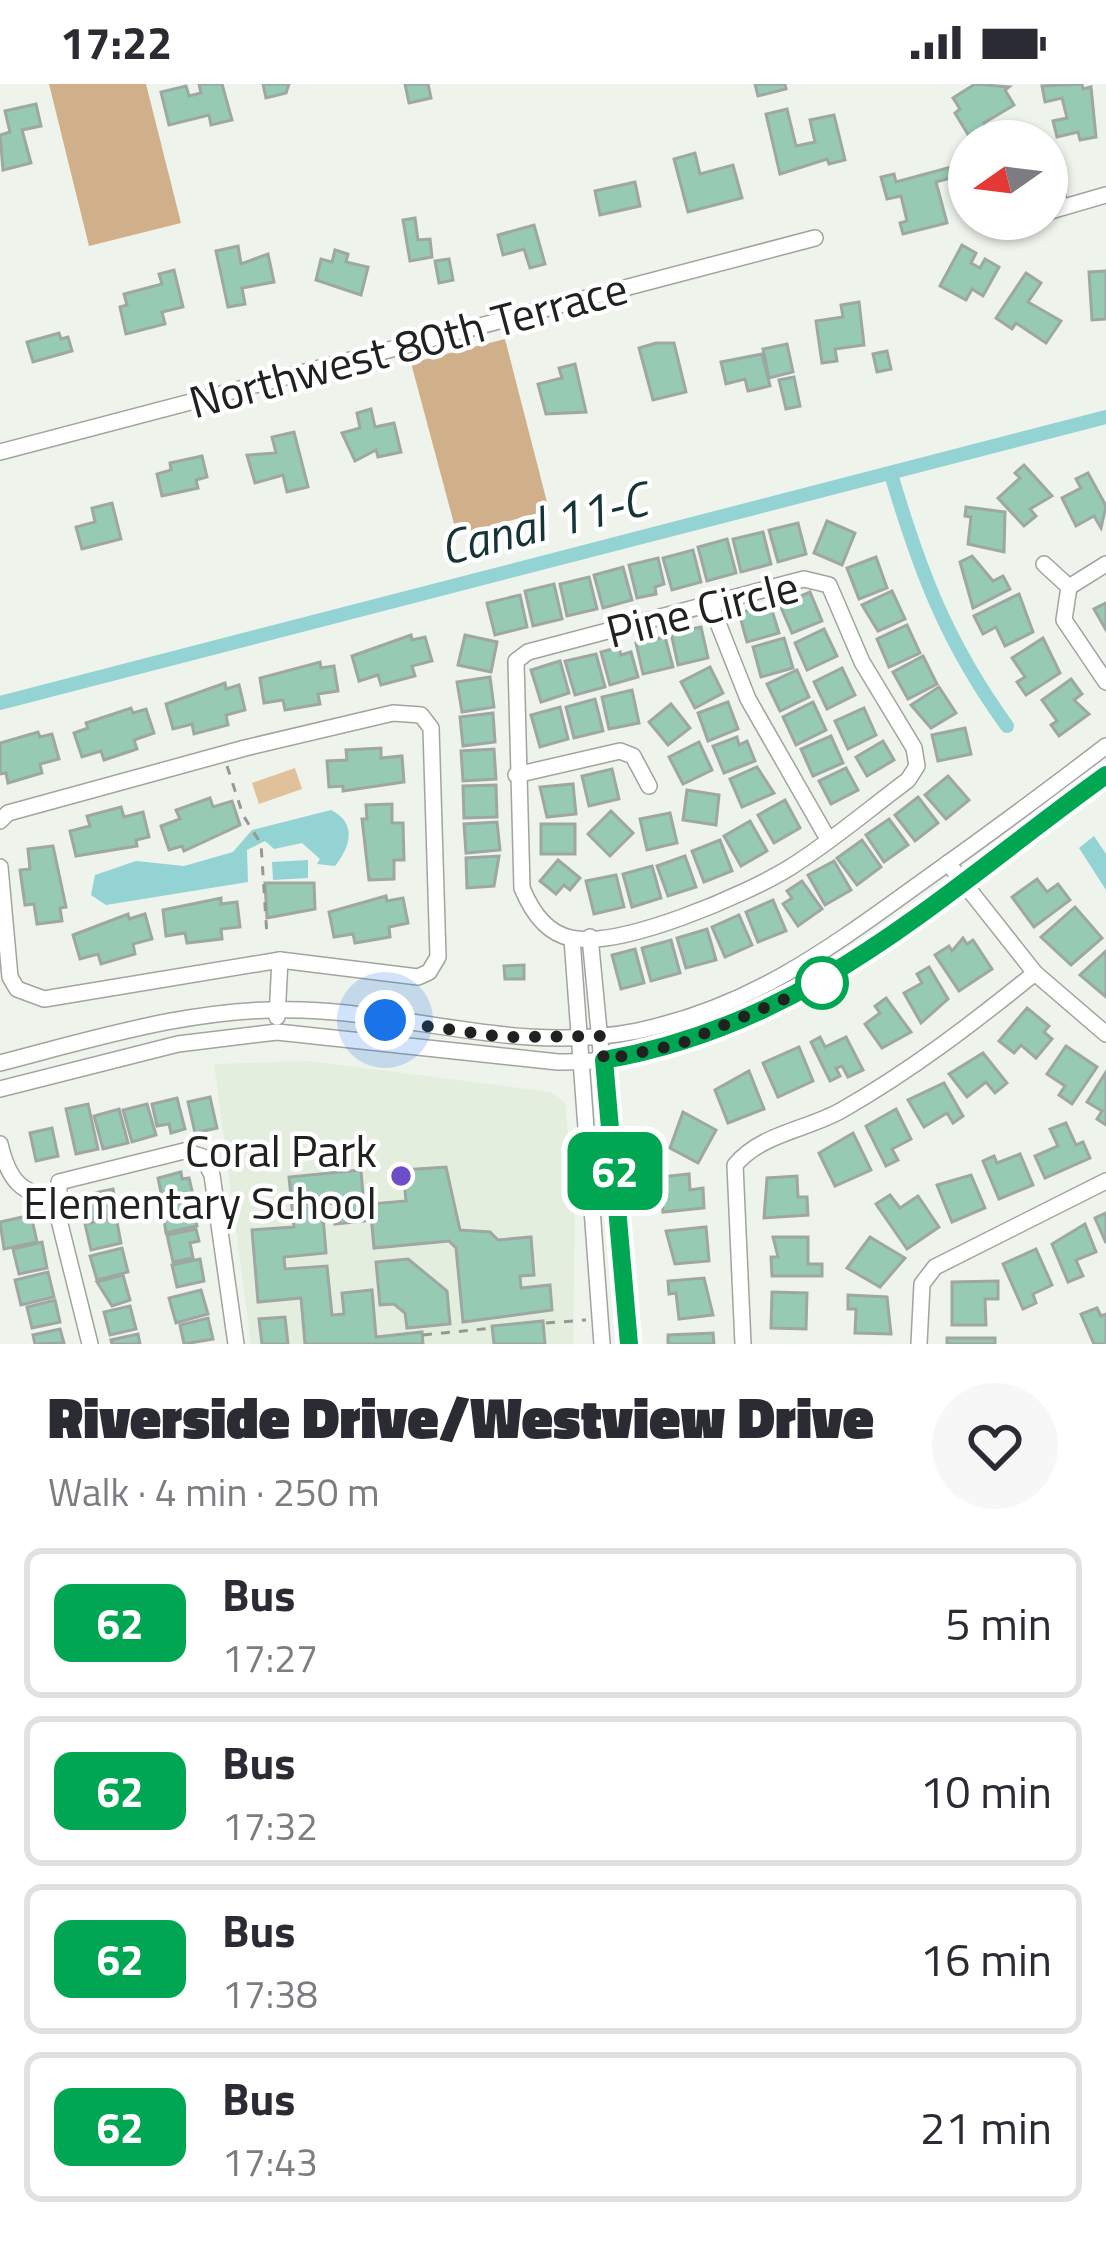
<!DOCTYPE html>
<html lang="en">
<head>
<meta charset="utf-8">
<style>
	body { margin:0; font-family:"Titillium Web",sans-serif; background:#f7f7f7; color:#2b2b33; height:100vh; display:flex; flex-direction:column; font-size:45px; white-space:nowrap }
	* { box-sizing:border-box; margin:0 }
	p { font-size:39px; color:#7c7c81 }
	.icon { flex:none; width:66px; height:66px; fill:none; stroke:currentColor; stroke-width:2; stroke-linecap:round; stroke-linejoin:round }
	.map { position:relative; height:1260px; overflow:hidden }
	.side { display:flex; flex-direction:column; background:#fff; flex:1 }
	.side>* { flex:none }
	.badge { padding:0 24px; border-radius:18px; font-size:42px; line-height:78px }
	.needle { width:78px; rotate:256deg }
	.fabs { position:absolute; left:948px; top:36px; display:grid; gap:24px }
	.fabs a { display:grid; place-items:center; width:120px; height:120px; border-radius:50%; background:#fff; box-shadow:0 3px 9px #0004; font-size:60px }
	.you { position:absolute; width:60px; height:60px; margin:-30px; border:9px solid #fff; border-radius:50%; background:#1a73e8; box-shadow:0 0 0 18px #1a73e833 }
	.map>.badge { position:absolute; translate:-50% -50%; box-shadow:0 0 0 6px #fff }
	.round { display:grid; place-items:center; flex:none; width:126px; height:126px; border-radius:63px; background:#f7f7f7 }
	.summary { display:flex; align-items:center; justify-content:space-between; height:204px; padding:0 48px }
	h1 { font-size:57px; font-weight:800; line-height:90px }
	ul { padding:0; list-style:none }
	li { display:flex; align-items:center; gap:36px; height:150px; margin:0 24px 18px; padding:0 24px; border:6px solid #e1e1e2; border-radius:18px }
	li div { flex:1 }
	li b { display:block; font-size:45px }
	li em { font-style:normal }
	li .badge { min-width:132px; font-weight:700; text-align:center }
	.status { display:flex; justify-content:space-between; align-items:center; height:84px; padding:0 60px; background:#fff; direction:ltr }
	.status svg { height:33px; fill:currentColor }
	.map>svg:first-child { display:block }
	.built { fill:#e4eedf }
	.green { fill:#e1c19a }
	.forest { fill:#d0b08a }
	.water { fill:#94d3d4 }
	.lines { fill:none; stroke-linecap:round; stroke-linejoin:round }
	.canal { stroke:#94d3d4; stroke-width:14 }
	.building { fill:#96cab3; stroke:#9fa7a3; stroke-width:3 }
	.minor-casing { stroke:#a1a59e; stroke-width:18 }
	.path { stroke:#959994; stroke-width:3; stroke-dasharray:9 9; stroke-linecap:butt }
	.minor { stroke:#fff; stroke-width:15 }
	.line-casing { stroke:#fff; stroke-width:27 }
	.line { stroke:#00a651; stroke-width:18 }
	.walk { stroke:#20221f; stroke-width:12; stroke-dasharray:0 21.6 }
	.stop-dot { fill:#fff; stroke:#00a651; stroke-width:6 }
	.poi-dot { fill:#6e4ec8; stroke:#fff; stroke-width:4.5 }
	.labels { text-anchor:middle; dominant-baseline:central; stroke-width:9; stroke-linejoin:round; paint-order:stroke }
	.street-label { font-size:45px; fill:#20221f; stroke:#fff }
	.poi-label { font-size:45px; fill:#20221f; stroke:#fff; text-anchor:end }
	.water-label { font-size:48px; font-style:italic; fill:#143435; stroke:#fff }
</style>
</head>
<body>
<div class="status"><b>17:22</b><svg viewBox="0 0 49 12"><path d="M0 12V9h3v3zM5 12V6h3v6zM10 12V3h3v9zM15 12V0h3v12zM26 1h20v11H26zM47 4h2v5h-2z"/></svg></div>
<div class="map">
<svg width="1106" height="1260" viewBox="0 0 1106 1260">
	<rect width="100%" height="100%" fill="#eef3ec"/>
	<path class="built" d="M309,977L551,1008L565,1019L575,1122L573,1260H251L214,980Z"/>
	<path class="green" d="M295,684L302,705L259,720L252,699Z"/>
	<g class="forest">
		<path d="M49,0H146L181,139L89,162Z"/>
		<path d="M505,255L549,426L457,451L411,279Z"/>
	</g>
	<g class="water">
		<path d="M331,726C357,739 351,762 335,782L317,780L320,775L302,759L274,765L265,757L247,766L248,798L106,821L91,811L95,791L136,777L184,782L233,768L252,746Z"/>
		<path d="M1094,752L1106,770V806L1079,764Z"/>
		<path d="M308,776V794L273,796L272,778Z"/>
	</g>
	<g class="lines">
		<g class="canal">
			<path d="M891,390C920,488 947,559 1007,642"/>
			<path d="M0,619L1106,333"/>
		</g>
	</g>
	<g class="building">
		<path d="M199,0H222L232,36L211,41L209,31L169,41L161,8L186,2L189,12L201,9Z"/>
		<path d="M263,0H289L286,9L266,14Z"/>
		<path d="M405,0H428L431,14L409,19Z"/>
		<path d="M755,0H785L786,5L758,12Z"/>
		<path d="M975,0L1009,3L1005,6L1014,21L984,39L995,57H972L955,29L960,25L953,14Z"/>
		<path d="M1082,0L1083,5L1091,3L1096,53L1080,56L1078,48L1057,53L1053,37L1067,34L1062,14L1045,18L1042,2Z"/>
		<path d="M36,20L41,42L22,46L31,79L3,86L0,51L10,48L5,27Z"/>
		<path d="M787,25L796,62L815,58L810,36L834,31L845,76L829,80L827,75L780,90L766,30Z"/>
		<path d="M695,69L700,90L733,81L742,114L688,128L674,75Z"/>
		<path d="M951,83L954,93L936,98L947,139L903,150L900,139L907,137L901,112L887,115L881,93L894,90L896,98Z"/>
		<path d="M635,98L640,122L600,131L595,107Z"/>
		<path d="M415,134L418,156L430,155L432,173L410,177L403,136Z"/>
		<path d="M534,141L545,180L530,184L524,165L503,171L498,151Z"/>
		<path d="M962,161L976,169L971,179L980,184L985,175L999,183L983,212L972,205L966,216L940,202Z"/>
		<path d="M238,162L241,180L268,170L274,198L242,204L245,220L228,223L216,167Z"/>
		<path d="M335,166L348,170L346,178L368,183L361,211L316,196L321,175L332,178Z"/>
		<path d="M449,175L453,196L439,199L435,177Z"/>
		<path d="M174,186L183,223L162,228L165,240L126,250L120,223L127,221L124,210L162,200L159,190Z"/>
		<path d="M1106,187V235L1092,236L1089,188Z"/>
		<path d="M1026,189L1041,199L1028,218L1061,237L1046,259L1016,239L1012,245L996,234Z"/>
		<path d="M859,218L864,261L835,265L837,277L822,279L816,237L843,233L841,221Z"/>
		<path d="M59,249L61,255L68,253L72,267L33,278L27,258Z"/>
		<path d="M656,259H674L686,308L653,316L639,264Z"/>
		<path d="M787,260L793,288L769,294L763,265Z"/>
		<path d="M887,267L891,285L877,288L873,270Z"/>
		<path d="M762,270L770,302L748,307L745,295L726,300L721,278Z"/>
		<path d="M575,280L586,328L546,330L538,300L562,294L559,284Z"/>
		<path d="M794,293L800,322L786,325L779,296Z"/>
		<path d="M371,325L375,343L394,339L401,368L378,373L376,366L355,377L342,349L360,344L357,329Z"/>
		<path d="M294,348L308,403L287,408L283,391L255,399L247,371L276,369L272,353Z"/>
		<path d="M202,372L207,393L196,396L198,404L162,412L157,390L171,386L170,379Z"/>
		<path d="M1024,381L1052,412L1030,425L1036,432L1024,442L998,414L1020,394L1015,389Z"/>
		<path d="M1088,389L1106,422L1101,444L1094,432L1076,442L1062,414L1081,404L1076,395Z"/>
		<path d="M112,419L121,455L82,465L76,443L95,438L92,424Z"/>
		<path d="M966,423L1005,428L1004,468L968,460L971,433L965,432Z"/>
		<path d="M827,437L855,449L842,481L814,469Z"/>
		<path d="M798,439L806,470L778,478L769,446Z"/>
		<path d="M763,448L771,480L741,488L733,455Z"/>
		<path d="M727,455L736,489L707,497L698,463Z"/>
		<path d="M693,466L701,498L672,506L663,474Z"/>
		<path d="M972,472L993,497L1003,492L1010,505L973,524L960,478Z"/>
		<path d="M876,473L887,504L859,515L847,484Z"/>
		<path d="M658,474L664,500L655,503L656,510L637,514L629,481Z"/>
		<path d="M623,483L632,516L603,524L594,491Z"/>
		<path d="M589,493L597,525L567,532L560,500Z"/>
		<path d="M554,500L562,535L533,542L525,507Z"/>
		<path d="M892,507L905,535L878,547L862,521Z"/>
		<path d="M810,508L822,537L792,549L780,521Z"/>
		<path d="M1019,510L1033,548L1005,562L996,543L983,550L974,532Z"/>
		<path d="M520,511L527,543L495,551L487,519Z"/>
		<path d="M1106,519V546L1094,525Z"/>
		<path d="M770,520L779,549L747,558L739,529Z"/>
		<path d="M907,541L920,569L889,583L877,555Z"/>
		<path d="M701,543L708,574L678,581L671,549Z"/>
		<path d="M824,545L837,572L807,586L795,559Z"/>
		<path d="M411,551L412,556L425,553L432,577L412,582L415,592L381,601L378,591L359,597L352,572Z"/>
		<path d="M465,551L497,558L491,588L458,581Z"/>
		<path d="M665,553L673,583L643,590L636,559Z"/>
		<path d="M784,554L793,584L761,593L753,563Z"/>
		<path d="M1043,554L1060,589L1026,611L1017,598L1025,593L1012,574Z"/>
		<path d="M619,563L621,571L631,568L638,593L610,601L601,568Z"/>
		<path d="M596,570L605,603L575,611L565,577Z"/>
		<path d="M923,572L937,600L908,615L893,588Z"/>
		<path d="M560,577L569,609L541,618L531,586Z"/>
		<path d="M320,578L321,584L334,582L338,607L318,610L320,620L285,626L283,616L264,619L260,594Z"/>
		<path d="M710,583L723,609L695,624L681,598Z"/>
		<path d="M842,584L855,611L827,625L814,598Z"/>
		<path d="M797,586L809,613L780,627L767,600Z"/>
		<path d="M490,593L494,623L462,628L457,598Z"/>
		<path d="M1071,595L1082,610L1074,616L1089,630L1059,652L1051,641L1057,637L1042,616Z"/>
		<path d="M225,599L226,605L239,601L245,626L226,631L228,641L194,650L192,640L173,645L166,620Z"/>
		<path d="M939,603L956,629L931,644L911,621Z"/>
		<path d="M632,606L639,639L609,645L602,613Z"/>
		<path d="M595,615L603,647L574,654L566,623Z"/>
		<path d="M728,618L738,645L708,657L698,629Z"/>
		<path d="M813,618L826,646L796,661L783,633Z"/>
		<path d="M671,620L690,644L668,661L649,638Z"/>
		<path d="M560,623L568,655L540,663L531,631Z"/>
		<path d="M131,624L133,629L146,625L154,649L134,656L137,665L104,676L101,667L82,673L74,649L88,644L86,639Z"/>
		<path d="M864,624L876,651L848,665L835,637Z"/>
		<path d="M493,629L495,658L463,662L460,633Z"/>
		<path d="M965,644L971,670L938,677L932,651Z"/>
		<path d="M38,648L40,653L52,650L59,675L40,680L42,689L8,699L6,689L0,690V659Z"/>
		<path d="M831,652L843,679L813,692L801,665Z"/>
		<path d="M737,653L739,661L747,657L755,677L724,689L713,662Z"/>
		<path d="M883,657L894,676L867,692L856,673Z"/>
		<path d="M699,658L712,686L683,700L669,673Z"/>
		<path d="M381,664V674L402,672L404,698L343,707V702L329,703L327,677L347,676L346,666Z"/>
		<path d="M494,665L496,695L463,697L461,667Z"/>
		<path d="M757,683L774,709L742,723L730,695Z"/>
		<path d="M846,684L858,706L831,720L819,697Z"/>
		<path d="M612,685L619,715L589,722L582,692Z"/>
		<path d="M948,692L969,716L946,735L925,711Z"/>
		<path d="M573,700L576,730L547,733L540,703Z"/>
		<path d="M496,701L497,733L464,734L463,702Z"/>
		<path d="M687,706L719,711L716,741L683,736Z"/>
		<path d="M918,713L938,739L915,757L895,731Z"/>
		<path d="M210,714L213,723L232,717L240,741L184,767L182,762L169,766L161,742L180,735L176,726Z"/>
		<path d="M785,716L800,744L774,759L758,731Z"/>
		<path d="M392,720V739H403L404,776H394V795L369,796L362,735H367L366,721Z"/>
		<path d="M121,723L124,733L143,728L149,753L136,756L137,762L76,772L70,747L90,742L87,732Z"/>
		<path d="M611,727L633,749L610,772L588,750Z"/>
		<path d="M670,729L677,759L647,766L640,735Z"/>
		<path d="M889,735L908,761L884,778L866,751Z"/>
		<path d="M750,737L767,767L741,782L724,752Z"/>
		<path d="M497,738L500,766L466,769L464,740Z"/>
		<rect x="541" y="740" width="34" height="30"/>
		<path d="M720,756L732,787L704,798L692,767Z"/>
		<path d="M862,756L881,783L857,801L837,774Z"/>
		<path d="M53,762L66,823L60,824L62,837L37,840L34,820L25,821L20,786L30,785L28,765Z"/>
		<path d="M499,772L494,802L467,804L466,774Z"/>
		<path d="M685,772L696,803L668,812L657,782Z"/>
		<path d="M558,776L580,794L570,806L564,801L556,810L540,797Z"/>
		<path d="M834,777L851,806L825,821L808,791Z"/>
		<path d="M652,782L661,814L632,823L623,790Z"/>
		<path d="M616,791L624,823L594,830L586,797Z"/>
		<path d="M1037,795L1047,808L1058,800L1070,816L1034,843L1012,813Z"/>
		<path d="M802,797L822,825L798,842L783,820L792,814L787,807Z"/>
		<path d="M265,799H314L315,825L267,834Z"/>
		<path d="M386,812L387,817L403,814L408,839L389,843L390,853L355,859L353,850L334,853L329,828Z"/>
		<path d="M221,814V820L237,818L240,843L221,845L222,855L187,859L185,849L166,852L163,826Z"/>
		<path d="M773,816L786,847L758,858L746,828Z"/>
		<path d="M1075,823L1102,854L1071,881L1041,853Z"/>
		<path d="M128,830L129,835L145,830L152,855L133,860L135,870L101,880L98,870L80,875L73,851Z"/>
		<path d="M739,831L752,861L725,873L712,843Z"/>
		<path d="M707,845L716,876L686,884L677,854Z"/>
		<path d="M963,854L967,860L973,856L992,885L959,907L935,871L949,862L952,867Z"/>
		<path d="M671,856L680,889L651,897L642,864Z"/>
		<path d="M635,865L644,899L621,905L612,871Z"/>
		<path d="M1106,867V913L1080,891Z"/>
		<path d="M524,881V895H505L504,882Z"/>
		<path d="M929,883L948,915L921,939L904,909L922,899L917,890Z"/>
		<path d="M886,914L911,948L882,964L865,940L880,929L875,922Z"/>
		<path d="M1027,924L1049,942L1044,948L1052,955L1036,974L1021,961L1014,969L999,957Z"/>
		<path d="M820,953L825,963L846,953L863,986L848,993L842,982L836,984L840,992L830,997L811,958Z"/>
		<path d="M1066,962L1097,983L1072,1020L1059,1011L1065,1002L1047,990Z"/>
		<path d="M799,963L813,997L778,1013L763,979Z"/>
		<path d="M983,969L1007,999L995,1009L986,998L967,1013L949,990Z"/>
		<path d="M749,987L764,1025L728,1039L715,1006Z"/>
		<path d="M1106,988V1041L1097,1035L1102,1027L1087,1018Z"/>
		<path d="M944,999L963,1032L953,1039L947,1029L924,1043L908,1016Z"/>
		<path d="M210,1013L217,1044L195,1049L188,1018Z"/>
		<path d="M177,1014L185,1045L171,1049L169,1040L157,1042L152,1020Z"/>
		<path d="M88,1020L98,1065L76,1070L66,1025Z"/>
		<path d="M147,1020L156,1051L132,1058L123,1026Z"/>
		<path d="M119,1025L128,1059L103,1065L94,1032Z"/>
		<path d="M896,1025L911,1055L892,1065L898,1076L886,1082L866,1042Z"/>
		<path d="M683,1028L716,1046L698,1079L670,1064Z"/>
		<path d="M1066,1039L1076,1061L1083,1058L1090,1074L1045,1094L1035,1072L1058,1062L1050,1045Z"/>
		<path d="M52,1044L58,1072L36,1077L30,1049Z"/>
		<path d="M853,1049L871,1086L835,1102L819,1069Z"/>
		<path d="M1020,1070L1033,1101L999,1115L983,1077L994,1072L997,1079Z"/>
		<path d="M446,1083L460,1146L490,1148L498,1156L531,1153L534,1191L520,1192L521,1204L550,1201L552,1226L463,1238L456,1164L449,1157L374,1164L370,1120L406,1117L403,1086Z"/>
		<path d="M361,1086L365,1137L335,1140L334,1119L322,1120L326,1169L284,1173L285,1185L327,1182L332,1231L344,1230L342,1209L372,1206L376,1253L422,1248L423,1260H305L301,1214L258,1218L252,1146L294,1143L289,1093Z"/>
		<path d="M181,1088L182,1095L189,1094L193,1111L163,1118L158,1094Z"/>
		<path d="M689,1090L690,1106L703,1104L704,1124L663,1128L660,1093Z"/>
		<path d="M971,1091L985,1124L952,1138L937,1101Z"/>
		<path d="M797,1092L798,1113H807L808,1131L764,1134L767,1094Z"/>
		<path d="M113,1105L118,1129L83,1137L79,1121L88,1119L86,1111Z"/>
		<path d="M890,1111L900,1124L918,1112L939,1143L907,1165L876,1120Z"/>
		<path d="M190,1115L197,1142L166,1149L162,1122Z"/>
		<path d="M1106,1129V1159L1095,1134Z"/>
		<path d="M31,1131L37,1158L4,1165L0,1138Z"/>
		<path d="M116,1133L121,1159L91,1166L85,1140Z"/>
		<path d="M1085,1140L1096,1168L1076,1176L1083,1192L1068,1198L1052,1160Z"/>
		<path d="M706,1143L709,1177L675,1180L666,1147Z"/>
		<path d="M196,1145L199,1157L190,1159L193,1174L173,1178L167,1151Z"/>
		<path d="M773,1153H808V1180H822V1192H772L771,1173H778Z"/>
		<path d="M870,1153L905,1174L880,1203L847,1184Z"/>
		<path d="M42,1158L47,1184L19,1190L13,1165Z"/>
		<path d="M122,1164L128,1188L97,1196L90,1172Z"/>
		<path d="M1036,1165L1052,1201L1033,1210L1036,1219L1023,1225L1003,1180Z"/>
		<path d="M200,1175L204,1197L177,1203L172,1181Z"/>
		<path d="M408,1175L447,1207L450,1240L407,1244L405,1229L394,1220L380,1221L376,1178Z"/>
		<path d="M48,1188L54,1213L21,1221L15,1196Z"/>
		<path d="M123,1191L130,1216L112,1222L97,1198Z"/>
		<path d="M704,1194L713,1231L679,1235L676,1209L669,1210L668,1197Z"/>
		<path d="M998,1197V1215H985L986,1241H952V1198Z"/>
		<path d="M201,1206L208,1230L176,1239L169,1214Z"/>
		<path d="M772,1208L807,1209L806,1245L771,1244Z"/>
		<path d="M848,1211L887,1213L891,1250L855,1249L856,1225H848Z"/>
		<path d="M55,1216L60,1238L32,1244L27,1223Z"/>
		<path d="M130,1222L136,1245L110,1251L104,1228Z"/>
		<path d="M1097,1224L1101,1232L1106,1230V1260H1094L1081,1230Z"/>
		<path d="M285,1233L288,1260H262L259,1235Z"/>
		<path d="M208,1234L213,1255L184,1260L180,1241Z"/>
		<path d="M543,1237L545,1260H494L492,1242Z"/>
		<path d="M60,1245L64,1259L35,1260L33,1251Z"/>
		<path d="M713,1249L714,1260H668V1251Z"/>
		<path d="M138,1250L140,1260H112L111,1256Z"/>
		<rect x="947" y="1254" width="48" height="6"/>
	</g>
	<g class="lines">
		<defs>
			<g id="minor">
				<path d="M1047,96L1055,101L1060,122"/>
				<path d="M1047,128L1106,111"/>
				<path d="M0,368L815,154"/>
				<path d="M1044,480L1069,503L1064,536L1106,598"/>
				<path d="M804,495L829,501L862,578L914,664L917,682L908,696C869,725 831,758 789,784C747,810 621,865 571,854C545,849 531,826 522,804L516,577L528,568Z"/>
				<path d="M1069,503L1106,480"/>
				<path d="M710,519L748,615L828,755"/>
				<path d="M516,691L620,667L633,672L649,702"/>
				<path d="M0,737L8,729L245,664L393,629L421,631L431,644L438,873L429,888L418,893L280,876L44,915L17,905L10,893L0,783"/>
				<path d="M948,779L1035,889L1106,950"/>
				<path d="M590,853L629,1260"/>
				<path d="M572,855L602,1260"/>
				<path d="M277,933L280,876"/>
				<path d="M0,979C100,953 199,922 303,926C416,930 522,970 637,947C752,923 830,864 923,797C985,753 1046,708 1106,662"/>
				<path d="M0,1005L178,960L277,948L558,978C773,982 944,809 1106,691"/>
				<path d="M0,1060C9,1098 20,1107 57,1118"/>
				<path d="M90,1260L59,1136V1098L184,1067L203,1073L212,1091L236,1260"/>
				<path d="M743,1260L735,1081C762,1049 807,1046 842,1026C912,986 973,939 1035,889"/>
				<path d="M919,1260L922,1200L935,1183L1106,1097"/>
			</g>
		</defs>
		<use href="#minor" class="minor-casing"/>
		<g class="path">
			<path d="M227,682L243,731L261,760L267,852"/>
			<path d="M546,1239L586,1236"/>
			<path d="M423,1251L493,1244"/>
		</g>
		<use href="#minor" class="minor"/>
	</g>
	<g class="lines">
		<defs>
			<path id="line" d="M629,1260L604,976C812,940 942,809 1106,691"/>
		</defs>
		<use href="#line" class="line-casing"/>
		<use href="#line" class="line"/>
		<path class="walk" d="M385,936L502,953L601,952L604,976L680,960L822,899"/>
	</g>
	<circle class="stop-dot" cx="822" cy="899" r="24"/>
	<circle class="poi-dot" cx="401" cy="1092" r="12"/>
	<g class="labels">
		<g class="street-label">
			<text transform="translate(408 260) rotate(-15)">Northwest 80th Terrace</text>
			<text transform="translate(702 524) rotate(-14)">Pine Circle</text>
		</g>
		<g class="poi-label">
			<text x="377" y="1066">Coral Park<tspan x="377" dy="52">Elementary School</tspan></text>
		</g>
		<g class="water-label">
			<text transform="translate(543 439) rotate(-14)">Canal 11-C</text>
		</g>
	</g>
</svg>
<div class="fabs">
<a><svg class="needle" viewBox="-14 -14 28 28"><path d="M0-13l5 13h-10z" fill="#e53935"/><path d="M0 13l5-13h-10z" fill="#7c7c81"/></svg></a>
</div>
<div class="you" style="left:385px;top:936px"></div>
<b class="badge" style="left:615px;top:1087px;background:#00a651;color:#fff">62</b>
</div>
<section class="side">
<div class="summary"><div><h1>Riverside Drive/Westview Drive</h1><p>Walk · 4 min · 250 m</p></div><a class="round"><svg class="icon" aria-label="heart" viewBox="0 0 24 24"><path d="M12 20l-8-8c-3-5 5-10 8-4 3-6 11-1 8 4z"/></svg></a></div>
<ul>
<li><span class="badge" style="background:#00a651;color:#fff">62</span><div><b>Bus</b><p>17:27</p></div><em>5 min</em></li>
<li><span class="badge" style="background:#00a651;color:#fff">62</span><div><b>Bus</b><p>17:32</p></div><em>10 min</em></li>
<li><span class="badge" style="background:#00a651;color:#fff">62</span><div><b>Bus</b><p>17:38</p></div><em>16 min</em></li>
<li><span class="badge" style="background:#00a651;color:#fff">62</span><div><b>Bus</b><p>17:43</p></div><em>21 min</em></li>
</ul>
</section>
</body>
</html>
